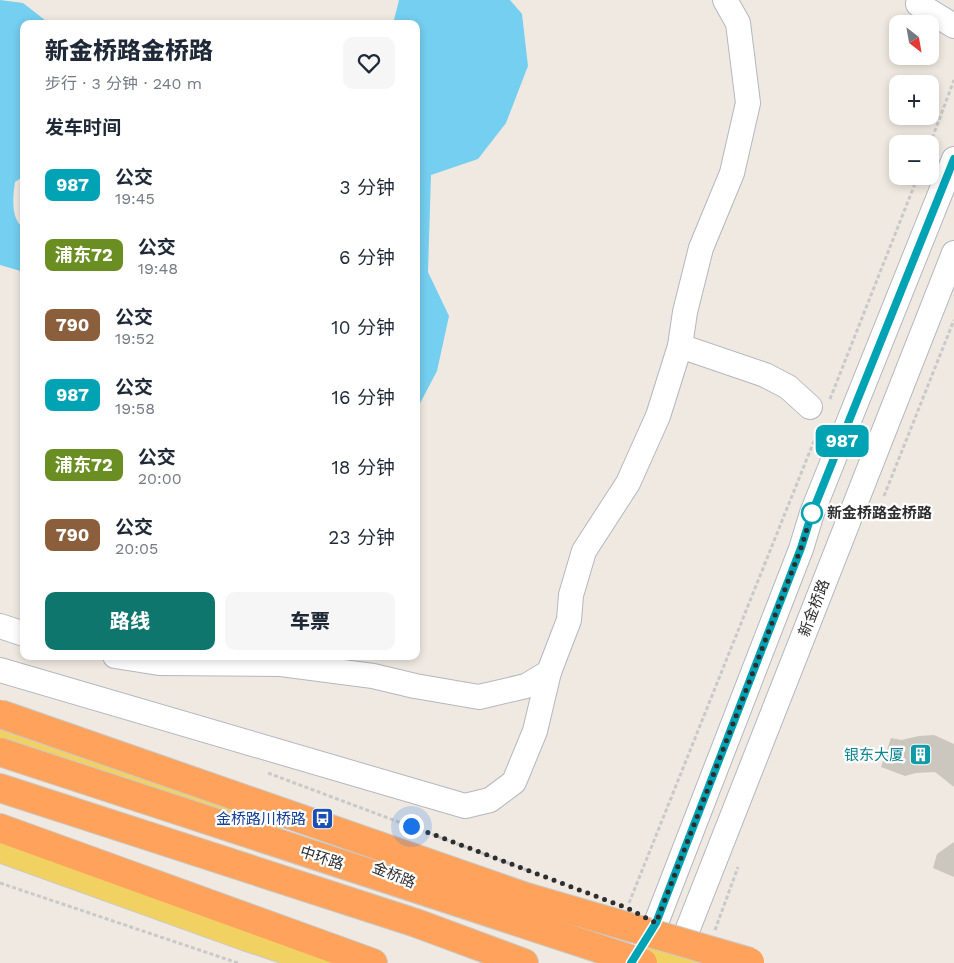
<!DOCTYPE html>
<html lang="zh">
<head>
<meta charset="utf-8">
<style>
	body { margin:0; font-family:"Work Sans","Noto Sans SC",sans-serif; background:#f6f6f7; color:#1f2937; height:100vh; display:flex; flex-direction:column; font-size:19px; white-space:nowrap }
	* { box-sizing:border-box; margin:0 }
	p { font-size:16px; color:#747a83 }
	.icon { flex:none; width:28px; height:28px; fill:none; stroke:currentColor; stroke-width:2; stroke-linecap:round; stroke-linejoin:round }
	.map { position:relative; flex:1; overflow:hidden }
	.sheet { position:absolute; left:20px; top:20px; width:400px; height:640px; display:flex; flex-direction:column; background:#fff; border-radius:10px; box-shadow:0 2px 8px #0003 }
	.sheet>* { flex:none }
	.badge { padding:0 10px; border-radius:8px; font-size:18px; line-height:32px }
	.needle { width:32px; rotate:149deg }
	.buttons { position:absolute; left:889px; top:15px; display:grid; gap:10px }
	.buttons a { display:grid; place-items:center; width:50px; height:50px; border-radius:10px; background:#fff; box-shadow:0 2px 8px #0003; font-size:25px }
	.you { position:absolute; width:25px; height:25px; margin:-12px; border:4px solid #fff; border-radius:50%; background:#1a73e8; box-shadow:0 0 0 8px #1a73e833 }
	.map>.badge { position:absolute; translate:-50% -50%; box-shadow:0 0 0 2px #fff }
	h2 { padding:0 25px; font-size:19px; line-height:45px }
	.round { display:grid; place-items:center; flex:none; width:52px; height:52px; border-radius:10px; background:#f6f6f7 }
	.overview { display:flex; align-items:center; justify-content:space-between; height:85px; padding:0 25px }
	h1 { font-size:24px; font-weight:800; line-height:38px }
	.primary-button { display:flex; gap:10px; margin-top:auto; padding:10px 25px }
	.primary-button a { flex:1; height:58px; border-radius:10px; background:#0f766e; color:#fff; font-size:20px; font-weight:800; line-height:58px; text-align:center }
	.primary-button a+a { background:#f6f6f7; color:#1f2937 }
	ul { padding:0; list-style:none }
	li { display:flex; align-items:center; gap:15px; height:70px; padding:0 25px }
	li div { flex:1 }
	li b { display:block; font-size:19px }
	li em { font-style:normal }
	li .badge { min-width:55px; font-weight:700; text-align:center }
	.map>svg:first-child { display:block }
	.water { fill:#75cff0 }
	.building { fill:#cbc7bf }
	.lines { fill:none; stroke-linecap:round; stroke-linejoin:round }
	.minor-casing { stroke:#b4b7c1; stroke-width:26 }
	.major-casing { stroke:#c9c9c9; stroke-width:30 }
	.highway-casing { stroke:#c9c9c9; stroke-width:30 }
	.path { stroke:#c9c9c9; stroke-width:3; stroke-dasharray:4 2.5; stroke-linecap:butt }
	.minor { stroke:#fff; stroke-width:24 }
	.major { stroke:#f2d163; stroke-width:28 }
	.highway { stroke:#ffa35c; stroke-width:28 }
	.highway-bridge-casing { stroke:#c9c9c9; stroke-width:30; stroke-linecap:butt }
	.highway-bridge { stroke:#ffa35c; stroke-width:28 }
	.line-casing { stroke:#fff; stroke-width:11 }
	.line { stroke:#00a3b4; stroke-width:8 }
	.walk { stroke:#2e2e2e; stroke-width:5; stroke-dasharray:0 9 }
	.stop-dot { fill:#fff; stroke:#00a3b4; stroke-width:2.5 }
	.labels { text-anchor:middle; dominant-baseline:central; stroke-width:4.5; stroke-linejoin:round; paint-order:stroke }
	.stop-label { font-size:15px; font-weight:bold; fill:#2e2e2e; stroke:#fff; text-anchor:start }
	.street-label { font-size:15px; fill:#2e2e2e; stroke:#fff }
	.culture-label { font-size:15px; fill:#0d838f; stroke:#fff; text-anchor:end }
	.transit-label { font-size:15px; fill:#164399; stroke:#fff; text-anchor:end }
</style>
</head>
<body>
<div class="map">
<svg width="954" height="963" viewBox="0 0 954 963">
	<rect width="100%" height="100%" fill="#efe9e1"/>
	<g class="water">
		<path d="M0,0L23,3L50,24H24V176L15,182C13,196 10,220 24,228V272L0,265Z"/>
		<path d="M399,0H510L522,14L528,66L506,123L478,159L431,175L428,272L449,316L437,371L416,411V24H393Z"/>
	</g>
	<g class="building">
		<path d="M934,735L954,744V787L935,772L916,773L905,776L881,767L891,738L901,740L919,736Z"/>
		<path d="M954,842V877L933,868L937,854Z"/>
	</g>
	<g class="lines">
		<defs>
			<g id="minor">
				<path d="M919,0L918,4L954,26"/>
				<path d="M680,346L765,375L788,387L810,407"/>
				<path d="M0,626L24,634"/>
				<path d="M115,656L159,663L281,664L373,676L415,686L479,697L526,686L549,672L569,620L571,595L584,551L628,483L658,416L680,346L685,312L701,248L732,173L748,103L738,23L725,0"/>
				<path d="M0,670L465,806L490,800L514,782L535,731L549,672"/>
				<path d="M676,959L954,253"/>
				<path d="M631,963L656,923L801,549L812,513L954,159"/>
			</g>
			<g id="major">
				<path d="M0,732L268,826"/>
				<path d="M0,848L247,937L326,963"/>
				<path d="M644,963L679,954L706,963"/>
			</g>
			<g id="highway">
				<path d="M0,788L416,923L524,963"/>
				<path d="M0,828L373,963"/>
			</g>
		</defs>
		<use href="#minor" class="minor-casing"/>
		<use href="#major" class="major-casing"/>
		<use href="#highway" class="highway-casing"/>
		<g class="path">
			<path d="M930,144L954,80"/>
			<path d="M830,399L918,176"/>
			<path d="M884,496L954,320"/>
			<path d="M268,773L532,872"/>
			<path d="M0,883L238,963"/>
			<path d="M629,903L820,426"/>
			<path d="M715,930L738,867"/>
		</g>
		<use href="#minor" class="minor"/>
		<use href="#major" class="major"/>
		<use href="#highway" class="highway"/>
		<defs>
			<g id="highway-bridge">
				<path d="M0,714L526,897L750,962"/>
				<path d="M0,752L643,963"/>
			</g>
		</defs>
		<use href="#highway-bridge" class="highway-bridge-casing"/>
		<use href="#highway-bridge" class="highway-bridge"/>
	</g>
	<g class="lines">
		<defs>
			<path id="line" d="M631,963L656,923L801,548L812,513L954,159"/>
		</defs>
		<use href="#line" class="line-casing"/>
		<use href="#line" class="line"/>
		<path class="walk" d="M411,826L627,908L656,923L801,548L812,513"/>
	</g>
	<defs>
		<symbol id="building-square" viewBox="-11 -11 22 22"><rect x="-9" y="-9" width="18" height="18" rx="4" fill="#0f9aa8" stroke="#fff"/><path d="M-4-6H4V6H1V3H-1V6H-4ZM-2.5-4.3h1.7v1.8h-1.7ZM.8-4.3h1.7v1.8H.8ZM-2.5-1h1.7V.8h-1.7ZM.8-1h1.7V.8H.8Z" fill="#fff"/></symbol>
		<symbol id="bus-square" viewBox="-11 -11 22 22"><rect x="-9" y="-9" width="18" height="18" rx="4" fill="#1a4fb4" stroke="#fff"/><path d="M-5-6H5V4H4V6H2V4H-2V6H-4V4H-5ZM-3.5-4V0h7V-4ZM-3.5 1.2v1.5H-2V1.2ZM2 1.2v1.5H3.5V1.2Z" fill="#fff"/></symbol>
	</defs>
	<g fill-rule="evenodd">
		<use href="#building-square" x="908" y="742" width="25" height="25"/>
		<use href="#bus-square" x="310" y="806" width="25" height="25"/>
	</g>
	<circle class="stop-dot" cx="812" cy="513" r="10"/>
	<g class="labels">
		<g class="stop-label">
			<text x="827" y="513">新金桥路金桥路</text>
		</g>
		<g class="street-label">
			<text transform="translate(814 608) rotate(-69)">新金桥路</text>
			<text transform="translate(322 858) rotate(18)">中环路</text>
			<text transform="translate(394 875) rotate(22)">金桥路</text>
		</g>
		<g class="culture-label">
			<text x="904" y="755">银东大厦</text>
		</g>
		<g class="transit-label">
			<text x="306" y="819">金桥路川桥路</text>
		</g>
	</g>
</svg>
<div class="buttons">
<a><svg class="needle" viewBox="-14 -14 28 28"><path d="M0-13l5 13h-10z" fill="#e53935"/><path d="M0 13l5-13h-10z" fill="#747a83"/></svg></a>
<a>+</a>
<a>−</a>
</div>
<div class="you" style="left:411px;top:826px"></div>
<b class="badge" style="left:842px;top:441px;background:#00a3b4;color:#fff">987</b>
<section class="sheet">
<div class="overview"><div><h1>新金桥路金桥路</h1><p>步行 · 3 分钟 · 240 m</p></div><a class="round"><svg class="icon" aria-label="heart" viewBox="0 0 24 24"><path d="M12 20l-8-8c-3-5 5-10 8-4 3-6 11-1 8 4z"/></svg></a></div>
<h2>发车时间</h2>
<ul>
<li><span class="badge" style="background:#00a3b4;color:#fff">987</span><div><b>公交</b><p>19:45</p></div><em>3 分钟</em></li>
<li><span class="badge" style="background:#6b8e23;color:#fff">浦东72</span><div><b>公交</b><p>19:48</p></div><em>6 分钟</em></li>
<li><span class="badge" style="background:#8b5e3c;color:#fff">790</span><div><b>公交</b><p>19:52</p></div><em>10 分钟</em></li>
<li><span class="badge" style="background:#00a3b4;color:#fff">987</span><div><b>公交</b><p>19:58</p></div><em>16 分钟</em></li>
<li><span class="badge" style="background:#6b8e23;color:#fff">浦东72</span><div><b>公交</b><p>20:00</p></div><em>18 分钟</em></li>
<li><span class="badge" style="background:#8b5e3c;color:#fff">790</span><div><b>公交</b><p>20:05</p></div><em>23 分钟</em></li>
</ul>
<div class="primary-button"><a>路线</a><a>车票</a></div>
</section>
</div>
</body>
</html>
